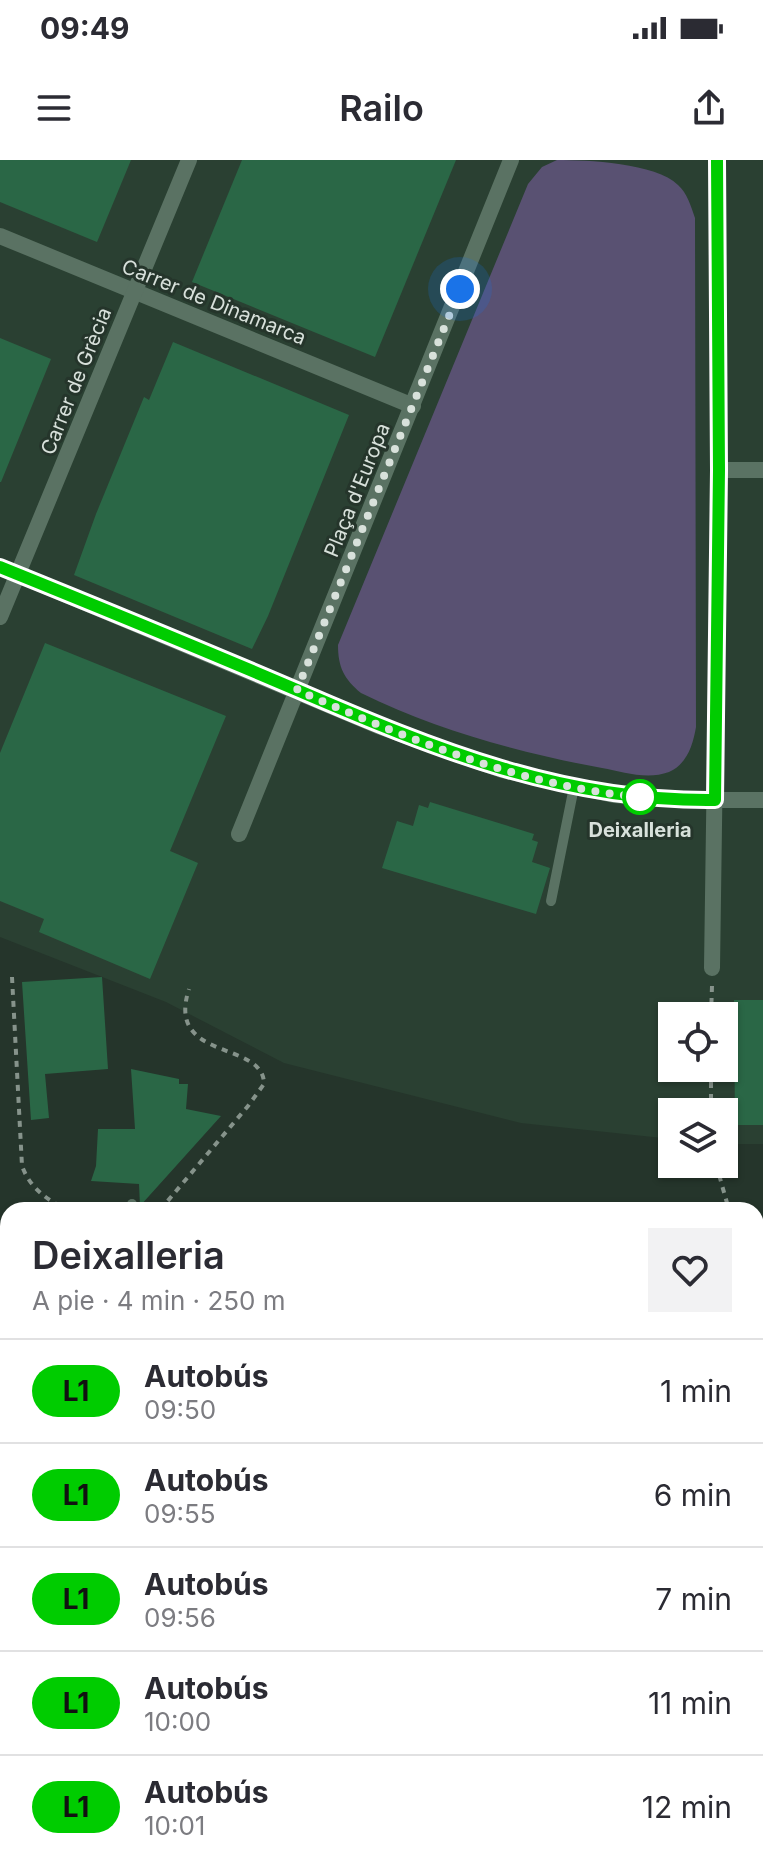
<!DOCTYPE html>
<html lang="es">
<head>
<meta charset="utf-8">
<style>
	body { margin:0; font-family:Inter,sans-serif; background:#f2f2f3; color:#2b2b33; height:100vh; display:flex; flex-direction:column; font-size:30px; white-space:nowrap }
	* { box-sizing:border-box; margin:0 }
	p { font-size:26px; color:#7c7c81 }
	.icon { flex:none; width:44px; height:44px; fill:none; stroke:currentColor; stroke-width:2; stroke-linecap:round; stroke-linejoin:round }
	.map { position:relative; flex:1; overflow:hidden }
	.sheet { position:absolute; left:0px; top:1042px; width:764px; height:674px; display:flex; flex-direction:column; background:#fff; border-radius:24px 24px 0 0; box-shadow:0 2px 6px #0004 }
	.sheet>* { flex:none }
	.badge { padding:0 16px; border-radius:26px; font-size:28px; line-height:52px }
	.tools { position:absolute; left:658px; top:842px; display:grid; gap:16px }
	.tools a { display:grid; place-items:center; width:80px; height:80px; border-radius:0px; background:#fff; box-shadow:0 2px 6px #0004; font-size:40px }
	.you { position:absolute; width:40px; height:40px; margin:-20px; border:6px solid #fff; border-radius:50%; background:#1a73e8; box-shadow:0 0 0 12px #1a73e833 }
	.map>.badge { position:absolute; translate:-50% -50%; box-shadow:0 0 0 4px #fff }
	.round { display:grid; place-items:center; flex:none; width:84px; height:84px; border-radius:0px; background:#f2f2f3 }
	.head { display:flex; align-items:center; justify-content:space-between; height:136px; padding:0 32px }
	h1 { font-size:38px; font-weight:600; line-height:60px }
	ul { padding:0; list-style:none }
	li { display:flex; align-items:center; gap:24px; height:104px; padding:0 32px; border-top:2px solid #e1e1e2 }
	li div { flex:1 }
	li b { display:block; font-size:30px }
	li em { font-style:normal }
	li .badge { min-width:88px; font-weight:700; text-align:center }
	.status { display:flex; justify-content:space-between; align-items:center; height:56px; padding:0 40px; background:#fff; direction:ltr }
	.status svg { height:22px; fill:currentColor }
	header { display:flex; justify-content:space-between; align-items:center; height:104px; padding:0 32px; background:#fff; font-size:36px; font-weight:600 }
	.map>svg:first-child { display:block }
	.built { fill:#2a4032; fill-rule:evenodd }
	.green { fill:#595172 }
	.forest { fill:#695b90 }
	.water { fill:#1d0c3a; stroke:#554c6a; stroke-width:2 }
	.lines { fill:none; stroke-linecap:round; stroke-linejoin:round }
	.canal { stroke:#1d0c3a; stroke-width:22 }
	.river { stroke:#1d0c3a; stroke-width:38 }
	.building { fill:#2a6746 }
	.path { stroke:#86938b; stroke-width:4; stroke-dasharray:6 6; stroke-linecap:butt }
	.lane { stroke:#5a7263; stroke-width:10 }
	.street { stroke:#5a7263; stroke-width:16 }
	.secondary { stroke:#70977f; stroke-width:16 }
	.line-casing { stroke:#fff; stroke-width:18 }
	.line { stroke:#0c0; stroke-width:12 }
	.walk { stroke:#d8e1db; stroke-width:8; stroke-dasharray:0 14.4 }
	.stop-dot { fill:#fff; stroke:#0c0; stroke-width:4 }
	.labels { text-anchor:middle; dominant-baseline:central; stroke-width:6; stroke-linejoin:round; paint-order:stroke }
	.street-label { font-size:20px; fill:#d8e1db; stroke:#25352b }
	.stop-label { font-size:20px; font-weight:bold; fill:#d8e1db; stroke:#25352b }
</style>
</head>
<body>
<div class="status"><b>09:49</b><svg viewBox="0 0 49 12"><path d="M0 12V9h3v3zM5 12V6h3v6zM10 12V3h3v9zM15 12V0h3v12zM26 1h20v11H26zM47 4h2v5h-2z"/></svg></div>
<header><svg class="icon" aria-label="menu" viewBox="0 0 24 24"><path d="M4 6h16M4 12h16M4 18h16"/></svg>Railo<svg class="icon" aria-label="share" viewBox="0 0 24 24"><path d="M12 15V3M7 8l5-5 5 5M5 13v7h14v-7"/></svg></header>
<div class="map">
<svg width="763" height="1715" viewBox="0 0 763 1715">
	<rect width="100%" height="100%" fill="#25352b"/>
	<path class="built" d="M0,0H763V984H724V952H672V979L521,963L284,903L166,842L0,777ZM672,856H724V908H672Z"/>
	<path class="green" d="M557,0C587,0 656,3 678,25C687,33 691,46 695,58L696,567C693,585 687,604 669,612C647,620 623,612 602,608C519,593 437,570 361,533C344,519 338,507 338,485L528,24L542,7Z"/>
	<g class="forest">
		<path d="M756,1401L763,1402V1450L756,1445Z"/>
		<path d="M756,1488L763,1492V1612L756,1606Z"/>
	</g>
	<path class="water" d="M756,1445L763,1450V1492L756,1488Z"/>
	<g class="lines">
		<path class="canal" d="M0,1244L8,1241"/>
		<path class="river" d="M0,1387L8,1383"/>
	</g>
	<g class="building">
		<path d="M0,0H131L97,82L0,42Z"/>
		<path d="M242,0H456L375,197L192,122Z"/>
		<path d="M0,178L51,199L1,322H0Z"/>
		<path d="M173,182L349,255L268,456L252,489L74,415L96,354L144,237L149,240Z"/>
		<path d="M45,483L226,556L170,691L198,703L150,819L39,772L44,759L0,741V593Z"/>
		<path d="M430,642L534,674L532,680L538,682L532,702L550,708L536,754L382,708L397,661L413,666L419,645L428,648Z"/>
		<path d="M102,817L108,909L45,914L49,958L31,960L22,822Z"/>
		<path d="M734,840H763V965H735Z"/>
		<path d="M131,909L179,919V924H188L186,949L221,956L140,1046L139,1024L91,1021L96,1006L98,969H135Z"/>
	</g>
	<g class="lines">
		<g class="path">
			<path d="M12,817L22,1006C30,1028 46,1039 67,1050"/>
			<path d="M711,856L712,826"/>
			<path d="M711,952V908"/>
			<path d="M716,1004L729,1050"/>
			<path d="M160,1050L248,946L264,924C264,880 165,902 189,829"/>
			<path d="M756,1113L763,1135"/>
			<path d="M756,1209L763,1191"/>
			<path d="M0,1269L8,1265"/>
			<path d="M756,1294L763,1296"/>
			<path d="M756,1350L763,1353"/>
		</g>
		<g class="lane">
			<path d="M551,741L574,627"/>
			<path d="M132,1044V1050"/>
		</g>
		<g class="street">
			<path d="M0,76L413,246"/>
			<path d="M719,310H763"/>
			<path d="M0,407L378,566L502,610L614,635L690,640H763"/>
			<path d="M0,457L189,0"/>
			<path d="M239,674L511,0"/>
			<path d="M712,808L719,310L717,0"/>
		</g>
		<path class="secondary" d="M0,1707L8,1715"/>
	</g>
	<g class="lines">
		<defs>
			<path id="line" d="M0,407C99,447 199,488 297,530C434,589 564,642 715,640L719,310L717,0"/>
		</defs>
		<use href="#line" class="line-casing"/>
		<use href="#line" class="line"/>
		<path class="walk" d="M460,129L297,530C406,578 520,626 640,637"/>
	</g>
	<circle class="stop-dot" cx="640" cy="637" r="16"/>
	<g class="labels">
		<g class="street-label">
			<text transform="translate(214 142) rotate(22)">Carrer de Dinamarca</text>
			<text transform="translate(76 221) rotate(-68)">Carrer de Grècia</text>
			<text transform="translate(357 330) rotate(-68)">Plaça d'Europa</text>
		</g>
		<g class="stop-label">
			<text x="640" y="670">Deixalleria</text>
		</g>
	</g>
</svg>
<div class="tools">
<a><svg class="icon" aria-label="locate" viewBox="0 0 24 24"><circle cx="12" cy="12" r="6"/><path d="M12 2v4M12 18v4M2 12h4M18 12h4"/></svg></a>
<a><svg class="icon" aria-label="layers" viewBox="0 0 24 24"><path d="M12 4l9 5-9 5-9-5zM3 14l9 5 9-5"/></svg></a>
</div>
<div class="you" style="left:460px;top:129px"></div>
<section class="sheet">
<div class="head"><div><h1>Deixalleria</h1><p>A pie · 4 min · 250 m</p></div><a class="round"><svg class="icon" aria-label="heart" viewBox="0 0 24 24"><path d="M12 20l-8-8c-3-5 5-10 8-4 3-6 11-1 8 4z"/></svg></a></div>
<ul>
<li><span class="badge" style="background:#0c0;color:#111">L1</span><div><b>Autobús</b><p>09:50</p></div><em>1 min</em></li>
<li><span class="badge" style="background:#0c0;color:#111">L1</span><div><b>Autobús</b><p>09:55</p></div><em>6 min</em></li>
<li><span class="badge" style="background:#0c0;color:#111">L1</span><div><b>Autobús</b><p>09:56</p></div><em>7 min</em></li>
<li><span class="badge" style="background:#0c0;color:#111">L1</span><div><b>Autobús</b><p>10:00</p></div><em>11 min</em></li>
<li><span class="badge" style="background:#0c0;color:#111">L1</span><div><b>Autobús</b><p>10:01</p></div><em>12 min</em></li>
</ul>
</section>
</div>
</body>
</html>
